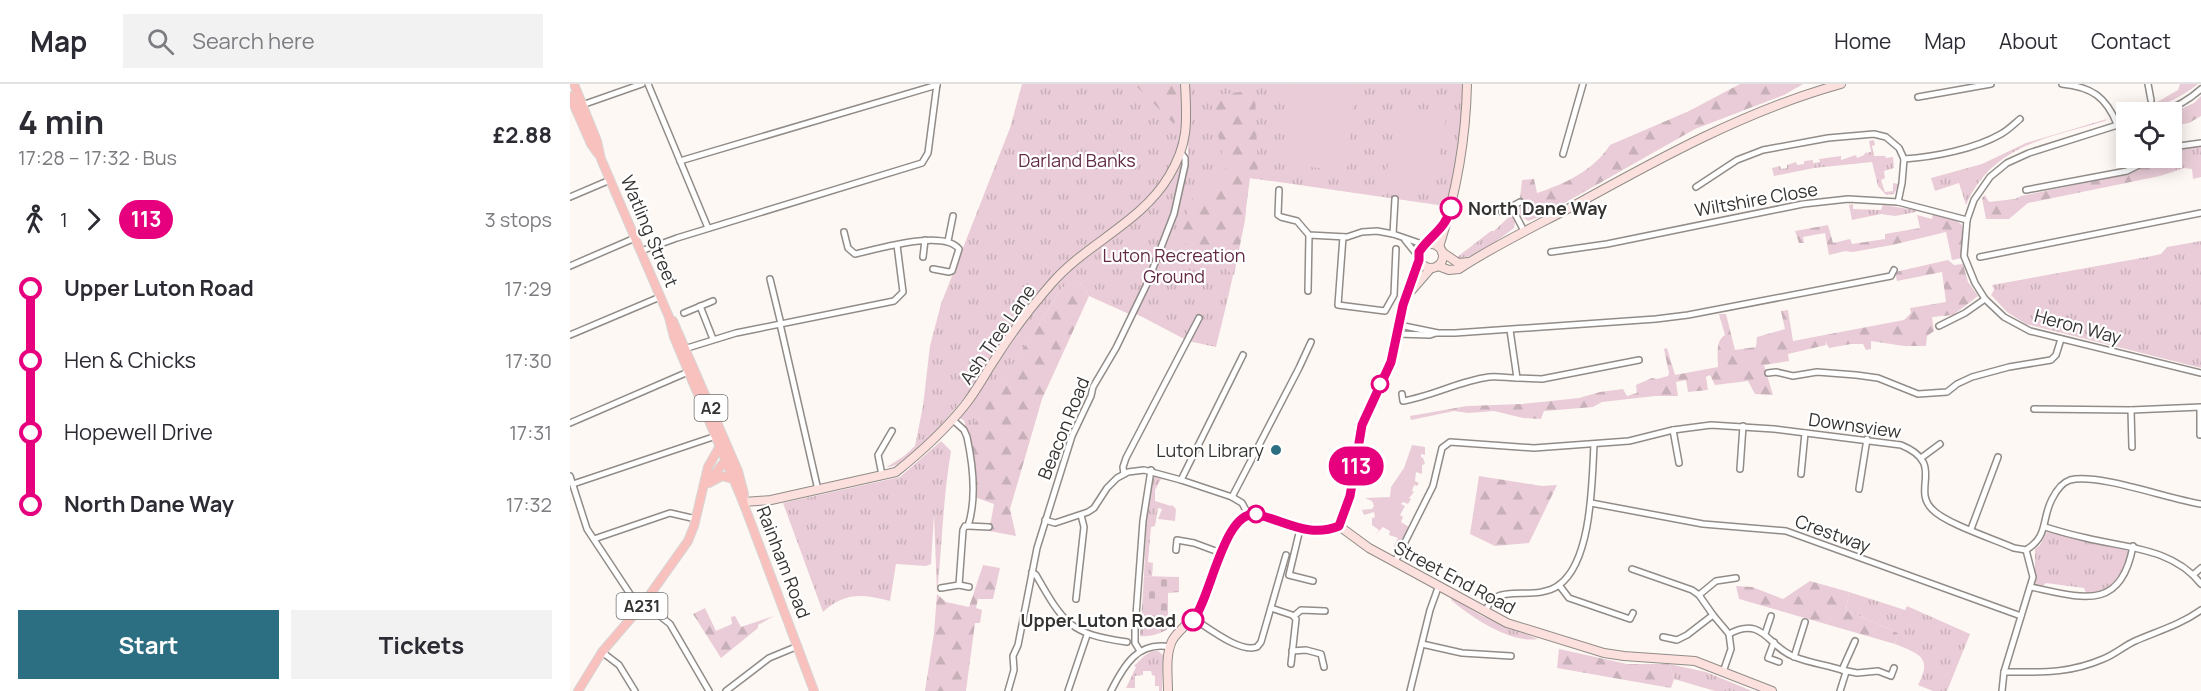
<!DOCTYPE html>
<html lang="en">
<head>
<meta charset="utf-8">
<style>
	body { margin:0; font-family:Manrope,sans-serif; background:#f2f2f3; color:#2b2b33; height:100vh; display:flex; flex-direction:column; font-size:22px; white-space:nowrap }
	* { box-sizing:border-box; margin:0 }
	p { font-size:20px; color:#7c7c81 }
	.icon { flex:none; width:33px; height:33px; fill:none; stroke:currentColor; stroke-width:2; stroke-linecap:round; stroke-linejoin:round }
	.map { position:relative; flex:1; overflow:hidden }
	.sheet { display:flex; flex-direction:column; background:#fff; width:570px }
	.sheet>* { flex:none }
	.badge { padding:0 12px; border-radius:20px; font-size:21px; line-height:39px }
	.buttons { position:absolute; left:1546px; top:18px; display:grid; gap:12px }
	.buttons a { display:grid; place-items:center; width:66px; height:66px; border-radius:0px; background:#fff; box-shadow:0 3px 15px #0003; font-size:30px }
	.map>.badge { position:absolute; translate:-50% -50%; box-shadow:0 0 0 3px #fff }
	.legs { display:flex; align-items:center; gap:9px; height:66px; padding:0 18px; font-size:20px }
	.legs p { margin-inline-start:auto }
	.head { display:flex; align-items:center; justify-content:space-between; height:102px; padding:0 18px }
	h1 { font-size:33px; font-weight:700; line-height:45px }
	.button { display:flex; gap:12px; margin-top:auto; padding:12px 18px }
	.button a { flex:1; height:69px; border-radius:0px; background:#2d6f82; color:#fff; font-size:24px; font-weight:700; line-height:69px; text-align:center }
	.button a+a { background:#f2f2f3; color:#2b2b33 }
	ul { padding:0 18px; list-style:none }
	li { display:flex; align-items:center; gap:21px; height:72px; font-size:22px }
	li i { display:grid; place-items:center; width:9px; height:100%; margin:0 8px; background:currentColor }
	li i::after { content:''; width:15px; height:15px; margin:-8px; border:4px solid; border-radius:50%; background:#fff }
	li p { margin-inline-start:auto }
	li:first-child i { background:linear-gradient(#0000 50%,currentColor 0) }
	li:last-child i { background:linear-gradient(currentColor 50%,#0000 0) }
	header { display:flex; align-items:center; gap:36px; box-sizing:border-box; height:84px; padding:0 30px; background:#fff; border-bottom:2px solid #e1e1e2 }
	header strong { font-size:28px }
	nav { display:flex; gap:33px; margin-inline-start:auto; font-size:21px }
	.search { width:420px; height:54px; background:#f2f2f3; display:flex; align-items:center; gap:15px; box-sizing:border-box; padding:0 21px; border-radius:0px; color:#7c7c81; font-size:22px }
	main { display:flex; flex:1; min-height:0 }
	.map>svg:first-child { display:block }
	.grass { fill:url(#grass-tufts) }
	.forest { fill:url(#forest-firs) }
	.cemetery { fill:url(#cemetery-stones) }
	.garden { fill:#e9ccd7 }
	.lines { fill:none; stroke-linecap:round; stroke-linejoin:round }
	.street-casing { stroke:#918c88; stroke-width:8 }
	.secondary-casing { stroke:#918c88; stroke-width:10 }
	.primary-casing { stroke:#d7d6d6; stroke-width:10 }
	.street { stroke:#fff; stroke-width:5 }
	.secondary { stroke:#fce0de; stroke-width:8 }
	.primary { stroke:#f9c1bd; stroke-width:8 }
	.line-1-casing { stroke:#fff; stroke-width:14 }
	.line-1 { stroke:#e6007e; stroke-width:9 }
	.stop-1-dot { fill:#fff; stroke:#e6007e; stroke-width:3 }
	.poi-dot { fill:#2d6f82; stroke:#fff; stroke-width:2 }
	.labels { text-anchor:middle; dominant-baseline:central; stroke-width:4.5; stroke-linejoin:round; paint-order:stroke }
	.shield { fill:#fff; stroke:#72706f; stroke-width:1.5 }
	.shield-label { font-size:16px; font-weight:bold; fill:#353331 }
	.park-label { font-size:18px; fill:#622a45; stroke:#fff }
	.street-label { font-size:18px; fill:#353331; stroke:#fff }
	.stop-label { font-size:18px; font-weight:bold; fill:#353331; stroke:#fff; text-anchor:start }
	.poi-label { font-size:18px; fill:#353331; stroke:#fff; text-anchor:end }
</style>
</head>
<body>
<header>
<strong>Map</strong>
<div class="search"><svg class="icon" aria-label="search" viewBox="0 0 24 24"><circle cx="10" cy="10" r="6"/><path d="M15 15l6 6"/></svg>Search here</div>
<nav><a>Home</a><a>Map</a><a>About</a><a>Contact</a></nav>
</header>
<main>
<section class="sheet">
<div class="head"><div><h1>4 min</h1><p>17:28 – 17:32 · Bus</p></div><b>£2.88</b></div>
<div class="legs"><svg class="icon" aria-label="walk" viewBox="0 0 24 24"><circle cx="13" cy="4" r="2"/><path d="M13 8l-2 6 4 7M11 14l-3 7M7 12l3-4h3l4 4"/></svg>1<svg class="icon" aria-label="forward" viewBox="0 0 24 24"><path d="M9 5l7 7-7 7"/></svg><b class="badge" style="background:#e6007e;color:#fff">113</b><p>3 stops</p></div>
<ul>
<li><i style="color:#e6007e"></i><b>Upper Luton Road</b><p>17:29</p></li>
<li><i style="color:#e6007e"></i><span>Hen &amp; Chicks</span><p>17:30</p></li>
<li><i style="color:#e6007e"></i><span>Hopewell Drive</span><p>17:31</p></li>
<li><i style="color:#e6007e"></i><b>North Dane Way</b><p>17:32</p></li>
</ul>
<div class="button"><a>Start</a><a>Tickets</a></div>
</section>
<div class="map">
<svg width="1631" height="607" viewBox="0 0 1631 607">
	<defs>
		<pattern id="grass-tufts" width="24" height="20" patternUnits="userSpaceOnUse" patternTransform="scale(1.5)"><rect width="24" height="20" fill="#e9ccd7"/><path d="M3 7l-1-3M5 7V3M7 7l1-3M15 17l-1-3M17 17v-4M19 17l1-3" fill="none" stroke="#c8b0b9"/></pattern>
		<pattern id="forest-firs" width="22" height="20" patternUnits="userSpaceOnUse" patternTransform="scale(1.5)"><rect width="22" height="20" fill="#e9ccd7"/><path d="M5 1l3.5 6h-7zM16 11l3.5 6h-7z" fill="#c8b0b9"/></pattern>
		<pattern id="cemetery-stones" width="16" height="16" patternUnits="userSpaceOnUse" patternTransform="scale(1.5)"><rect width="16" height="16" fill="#e9ccd7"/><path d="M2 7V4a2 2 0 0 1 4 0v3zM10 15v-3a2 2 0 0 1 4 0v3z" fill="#c8b0b9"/></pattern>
	</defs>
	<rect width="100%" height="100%" fill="#fef8f4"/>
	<g class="grass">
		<path d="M452,0H612C617,49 606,86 571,121C547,145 516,160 492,184C482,193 474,206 466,217L484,197L581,123L618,70L619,0H894L893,37L886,90L875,122L680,94C673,152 660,207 646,263L618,257L561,227L559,230L519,212L509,197L492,204L403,343L390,334L458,228C438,256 348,386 317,383L334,372L345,362L353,322L360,262L371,220L440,44Z"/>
		<path d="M1610,0H1628C1609,15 1582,28 1557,28L1556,31L1548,27L1549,24L1572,18L1575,21L1589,17L1608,6Z"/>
		<path d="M1537,35L1535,37C1478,54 1422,61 1396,121L1389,99L1365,107L1361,94L1412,80L1456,59Z"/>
		<path d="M1304,56L1305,61L1302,62L1304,72H1315L1316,74L1323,73L1324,84L1314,87L1315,94L1311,96L1315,108L1323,107V99L1329,100L1324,110L1316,111L1308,102L1302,78L1244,84L1204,92L1202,84L1210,82L1211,85L1217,84V81L1226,78L1227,81L1234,80V77L1243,76V79L1250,78L1249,75L1271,72V76L1286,71L1287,74L1294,71L1295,69L1301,68L1299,57Z"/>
		<path d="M1627,62H1631V93L1623,95L1622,85L1614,84L1590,92L1585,87V75L1602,74L1603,66Z"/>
		<path d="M1283,120V125L1311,126L1313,121L1346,126V128L1325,132L1311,130L1282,136L1279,121Z"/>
		<path d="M942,130L945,138L944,144C928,155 906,176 886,174L921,147H924Z"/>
		<path d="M1631,157V284L1456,240L1437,228L1421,211L1424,206L1422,201L1577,173L1591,170L1597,163Z"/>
		<path d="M371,357L381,367C373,414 372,462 367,510L364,430L361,480L356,482L326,480L320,517C293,510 275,508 253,528L213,419L330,393Z"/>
		<path d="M584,391L603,397L591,395L585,406V417L601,422L602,421L606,425L605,437L588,435L592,425L588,424L585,442L581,443L578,478L583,479L582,492H574L577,424Z"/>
		<path d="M1477,448L1555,464L1559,469C1557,492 1539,507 1517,511L1514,504L1476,499L1473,502L1465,499V465L1470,461Z"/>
		<path d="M1279,508L1335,526L1337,522L1400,550L1377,607H1363L1348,601C1363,573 1349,570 1325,560L1328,549L1276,526Z"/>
		<path d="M882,514L912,532L968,555C941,560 901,533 881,516Z"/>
		<path d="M582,567H588L593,571L592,607H589V602H585V592L582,591L581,587H573V591L565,592V604H556L566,583L564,582L574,572Z"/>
		<path d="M1099,580L1136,588L1182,607H1145L1104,595Z"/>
	</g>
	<g class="forest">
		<path d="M564,0H608L611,23L604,40Z"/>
		<path d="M1170,0H1233L1214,11L1125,45L970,133L958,137L951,132L948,124L954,121L950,114L952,96L964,95L967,109C995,100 1024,86 1040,61L1119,27Z"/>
		<path d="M685,6L688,95L679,94L675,136L664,191L629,166L608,156L623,112L657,93L640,12Z"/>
		<path d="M1631,12V32L1619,39L1602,42V29L1624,19Z"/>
		<path d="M1585,77V87L1590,92L1458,119L1439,135H1416L1412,114L1415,111L1419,118L1445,115L1451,112L1562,89Z"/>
		<path d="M1363,129L1387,137L1392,141V174L1382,176L1376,148L1322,161L1283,168L1275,167L1259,171L1255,149L1233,153L1234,159H1229L1225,147L1258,141L1263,159L1280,155L1282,160L1315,155V150L1350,144L1347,131L1362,135Z"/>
		<path d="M1378,176L1384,181L1393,180L1398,198L1408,212L1383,231L1362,233L1364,247L1357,252L1356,262H1334L1301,257V265L1296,266L1293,260H1281L1259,264L1255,257L1256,261L1218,270L1219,277L1194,281L1203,311L1185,310L1178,297L1145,301L1140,291L1136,293L1138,306L1118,308L1116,296L1106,298L1108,312H1085L1032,318L1023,323L974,327L971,335L953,334L924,327L898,329L884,327L841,336L840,332L897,322L952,320L1009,314L1030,308L1053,305L1057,312L1067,309L1066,301L1082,294L1087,295L1098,292L1099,289L1094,265L1097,264L1105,291L1148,283C1148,272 1145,257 1155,251L1149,230H1156L1165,266L1186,263L1187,253L1215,245L1211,227L1218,226L1223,257L1334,236L1341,229L1340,224L1376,218L1372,188L1327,197L1325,188Z"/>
		<path d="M509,197L519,212L472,315L440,425L446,452L419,447L424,420L407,414L394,335L403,342L492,204L502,198Z"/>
		<path d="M909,392L972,402L987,401L959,459L925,462L900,450Z"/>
		<path d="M413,481L430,484L423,515H408L406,524L412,526L410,539H405L396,607H355L364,549L367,510L376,518L399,523Z"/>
		<path d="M1240,497L1279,508L1276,526L1328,549L1325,560L1169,515L1166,502L1182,503L1213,515Z"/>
		<path d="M135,524L146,547L162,540L161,533L165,532L171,543L204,532L188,541V544L151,574L123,530Z"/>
		<path d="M989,565L1057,580H1099L1104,595L1101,604L987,584Z"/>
	</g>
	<path class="cemetery" d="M574,492L609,493V508L598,509V545C589,550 580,553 570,552Z"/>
	<g class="garden">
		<path d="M720,0H784L777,87L713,80Z"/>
		<path d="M829,21L877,30L862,111L814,102Z"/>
		<path d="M842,361L855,363V371L851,370V373L853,374L855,380L852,381V390L846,388L845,397L849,399L847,402L844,401L842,407L844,408L839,414L841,415L838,420L833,418L831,420L835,422L830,431L833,433L831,438L839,443L827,464L824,462L828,454L819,451L820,447L813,443L806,450L809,446L802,441V434L805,433L804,428L794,431L792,426H790L802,425L804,422L802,417L795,414L820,413L821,403L834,384Z"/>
	</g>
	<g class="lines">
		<defs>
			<g id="street">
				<path d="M78,0L138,144"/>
				<path d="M1492,0C1522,3 1536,13 1547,40"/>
				<path d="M1578,0L1581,16"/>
				<path d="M1348,13L1421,0"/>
				<path d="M12,21L72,0"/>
				<path d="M1591,28C1607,23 1619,16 1631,5"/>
				<path d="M1557,38L1459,69L1437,79L1420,93L1404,116L1397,136L1394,172L1405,199L1415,215L1434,233L1460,247L1631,289"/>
				<path d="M1602,63L1631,59"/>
				<path d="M993,70L1013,0"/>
				<path d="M1334,75C1364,73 1405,65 1431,50C1438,46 1444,40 1450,35"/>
				<path d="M110,77L367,1"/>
				<path d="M1126,103L1167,76L1193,66L1258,54L1304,50L1316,53L1329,64L1334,75L1332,99L1328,118"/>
				<path d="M709,106L708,131L711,133L727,137L739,151L777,153L792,148L807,147L823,150L855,161"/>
				<path d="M1456,106L1557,87L1583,74"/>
				<path d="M0,113L40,96"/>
				<path d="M941,122L954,147"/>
				<path d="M932,128L950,118"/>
				<path d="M274,148L278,164L285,170C308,165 373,145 389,165L382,187L379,188L363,185"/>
				<path d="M823,150L825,115"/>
				<path d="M773,153L768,221L815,227L824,211L826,165"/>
				<path d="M835,156L848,172"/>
				<path d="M378,157L383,132"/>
				<path d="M71,167L107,154L352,79L358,69L367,0"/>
				<path d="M981,168L1037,160L1233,120L1278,115L1328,118L1397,136"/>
				<path d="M353,173L355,156"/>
				<path d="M1410,173L1631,129"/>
				<path d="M0,182L65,154"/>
				<path d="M200,195L211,240"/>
				<path d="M738,207L739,151"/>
				<path d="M130,222L143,255"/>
				<path d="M114,229L143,217"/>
				<path d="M210,240L248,406"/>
				<path d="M829,241L868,249H885L1086,235L1118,231L1321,192L1324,186"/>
				<path d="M1369,242L1395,229L1415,215"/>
				<path d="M940,246L947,294L972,295L1069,276"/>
				<path d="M827,250L860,251L866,249"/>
				<path d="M0,251L90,213"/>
				<path d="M114,265L166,249L324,217L333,208L327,161"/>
				<path d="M1198,289L1206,288L1223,292L1247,288L1286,291L1308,294L1348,310L1377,308L1387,300L1402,293L1439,283L1481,276L1486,271L1491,255"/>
				<path d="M832,310L833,317C863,312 889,297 919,293C928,292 938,294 947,294"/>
				<path d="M1630,324V351"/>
				<path d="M1464,325L1561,326L1631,323"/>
				<path d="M1561,326L1562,363"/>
				<path d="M383,336L394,346L397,353C403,381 407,414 398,442H395L393,446L389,501"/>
				<path d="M0,339L118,288"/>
				<path d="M1103,346L1109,379"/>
				<path d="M1351,374L1370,360"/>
				<path d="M1170,385L1173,342"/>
				<path d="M554,390L553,383L556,374L629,234"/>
				<path d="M1231,390L1235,349"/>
				<path d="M312,391L308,371L322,347"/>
				<path d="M0,392L17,445L64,516L70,523"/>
				<path d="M611,396L673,271"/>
				<path d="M3,400L146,352"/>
				<path d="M1289,405L1297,355"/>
				<path d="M662,413L729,284L741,258"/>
				<path d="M1021,419L1133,440L1216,447L1451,532"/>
				<path d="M475,436L485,439L518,428L524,424L537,404L547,394L558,388L574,386L611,396L662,413L672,419L678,430"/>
				<path d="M398,442L419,443"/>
				<path d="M1475,443C1488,447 1502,451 1516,454C1556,464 1603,464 1631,500"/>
				<path d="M730,445L719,491L743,497"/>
				<path d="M1401,445L1428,373"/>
				<path d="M24,455L100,429L126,435"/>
				<path d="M606,466L607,456L624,459L651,469"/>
				<path d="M825,478L863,402L872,364L880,358L964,364L1059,357L1103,346L1141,341L1204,345L1331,361C1377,380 1340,405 1363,426C1375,439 1426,456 1444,464L1456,466C1479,452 1471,436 1482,415C1486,407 1491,399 1500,396C1529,389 1598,415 1631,420"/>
				<path d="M1062,485L1122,506L1129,511L1143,531"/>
				<path d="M462,488L466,491C494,540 500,550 557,558"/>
				<path d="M1623,491L1631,484"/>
				<path d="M989,501L999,514L1060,535L1063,529"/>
				<path d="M1461,503C1512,514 1551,528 1563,462"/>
				<path d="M371,504L389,501L399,503"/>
				<path d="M1129,511L1146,497L1166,494"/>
				<path d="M506,515L514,443L511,431"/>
				<path d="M74,519L100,540L139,607"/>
				<path d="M701,524L722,531L726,535L721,580"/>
				<path d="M915,528C918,522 920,516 926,513C941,505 970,515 989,501C1022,477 1022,397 1024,360"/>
				<path d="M724,532L731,526L755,527"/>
				<path d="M624,535C640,545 670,569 687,563L691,558L716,471"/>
				<path d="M1159,550C1194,531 1198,564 1225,573C1240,579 1257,581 1272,586"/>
				<path d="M1195,550L1201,532"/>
				<path d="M1093,553L1107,556L1117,551L1143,531L1159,550L1161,565L1153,588"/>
				<path d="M1285,557L1272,586L1287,589L1308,587L1321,592L1324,584"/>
				<path d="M1204,558L1198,574L1209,578"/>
				<path d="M852,560L892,569L941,572"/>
				<path d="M570,567L565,559V545L573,437L581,386"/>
				<path d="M722,567L736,566L751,570L754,583"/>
				<path d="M32,568L49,581L65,607"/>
				<path d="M1224,573L1235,538"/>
				<path d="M1434,588C1471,588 1498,590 1533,575C1544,571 1554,562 1565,557C1588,547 1610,541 1631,526"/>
				<path d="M156,607L199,574L228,562"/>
				<path d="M438,607L444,586L443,572L448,561L467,464L502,352L521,312L523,303L546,264L576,202L604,130L615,81V74L611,69"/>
				<path d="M498,607L517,551"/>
				<path d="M541,607C554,581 568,557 600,563"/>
				<path d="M840,607L860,526L869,501"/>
				<path d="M1270,607L1276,588"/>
				<path d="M1432,607L1434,588L1463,493L1456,466"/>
			</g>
			<g id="secondary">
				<circle cx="861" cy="172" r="12"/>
				<path d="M857,160L874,140"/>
				<path d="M869,163C886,110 896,56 897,0"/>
				<path d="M872,168L888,179L899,178"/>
				<path d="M868,182L879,186L889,185C925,161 966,142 1005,121C1090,74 1177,26 1271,0"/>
				<path d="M842,206L861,184"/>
				<path d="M173,418L201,416L326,388C351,368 375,346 395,321C407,306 416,288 427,272C443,246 462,222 482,199C517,159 572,138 599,92C619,59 617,37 615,0"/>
				<path d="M769,442L799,464L937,539L1034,569L1054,572L1125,577L1202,607"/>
				<path d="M769,442L780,412L792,341L821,277L833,221L849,176"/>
				<path d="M598,607C598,591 595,572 602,557C610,542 627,536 634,519C641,499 656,437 677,431C686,428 695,432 703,436C726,444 746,451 769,442"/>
			</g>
			<g id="primary">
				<path d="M4,0L27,57L31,75L99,233L104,253L173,418L244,607"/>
				<path d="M0,12L21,60L28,70"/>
				<path d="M103,237L168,387L174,410L173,417"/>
				<path d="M136,397C146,392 149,381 158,375"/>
				<path d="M139,399L152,392L163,395"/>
				<path d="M8,607L32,568L74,519L118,457L124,442L138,383L150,362"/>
			</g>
		</defs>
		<use href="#street" class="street-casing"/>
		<use href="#secondary" class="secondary-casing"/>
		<use href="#primary" class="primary-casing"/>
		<use href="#street" class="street"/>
		<use href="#secondary" class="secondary"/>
		<use href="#primary" class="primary"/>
	</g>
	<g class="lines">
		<defs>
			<path id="line-1" d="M623,536C641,515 654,421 689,431C717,438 740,454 769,442L780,412L792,341L821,278L833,221L849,176V168C860,151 875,146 881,124"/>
		</defs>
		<use href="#line-1" class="line-1-casing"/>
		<use href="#line-1" class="line-1"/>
	</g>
	<g class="stop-1-dot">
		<circle cx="881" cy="124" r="10"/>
		<circle cx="810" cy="300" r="8"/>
		<circle cx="686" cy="430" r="8"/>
		<circle cx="623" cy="536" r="10"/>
	</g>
	<circle class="poi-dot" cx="706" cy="366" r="6"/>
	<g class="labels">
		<g class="shield">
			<rect x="124.5" y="311" width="33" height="26" rx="4.5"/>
			<rect x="46.5" y="509" width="51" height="26" rx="4.5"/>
		</g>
		<g class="shield-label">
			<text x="141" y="324">A2</text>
			<text x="72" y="522">A231</text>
		</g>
		<g class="park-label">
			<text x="507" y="76">Darland Banks</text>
			<text x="604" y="171">Luton Recreation<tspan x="604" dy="21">Ground</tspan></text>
		</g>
		<g class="street-label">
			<text transform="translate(1186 115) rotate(-10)">Wiltshire Close</text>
			<text transform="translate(80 147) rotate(67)">Watling Street</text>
			<text transform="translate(1508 242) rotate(15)">Heron Way</text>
			<text transform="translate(427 250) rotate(-55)">Ash Tree Lane</text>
			<text transform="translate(1285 341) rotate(8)">Downsview</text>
			<text transform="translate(493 344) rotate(-68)">Beacon Road</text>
			<text transform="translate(1263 449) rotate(20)">Crestway</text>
			<text transform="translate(214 478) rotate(69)">Rainham Road</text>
			<text transform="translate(885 493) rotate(28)">Street End Road</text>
		</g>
		<g class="stop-label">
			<text x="898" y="124">North Dane Way</text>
			<text x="606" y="536" text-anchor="end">Upper Luton Road</text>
		</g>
		<g class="poi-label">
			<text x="694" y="366">Luton Library</text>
		</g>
	</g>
</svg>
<div class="buttons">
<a><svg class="icon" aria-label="locate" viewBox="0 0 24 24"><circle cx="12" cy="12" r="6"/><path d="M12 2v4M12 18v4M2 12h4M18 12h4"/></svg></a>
</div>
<b class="badge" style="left:786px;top:382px;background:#e6007e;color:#fff">113</b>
</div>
</main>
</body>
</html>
